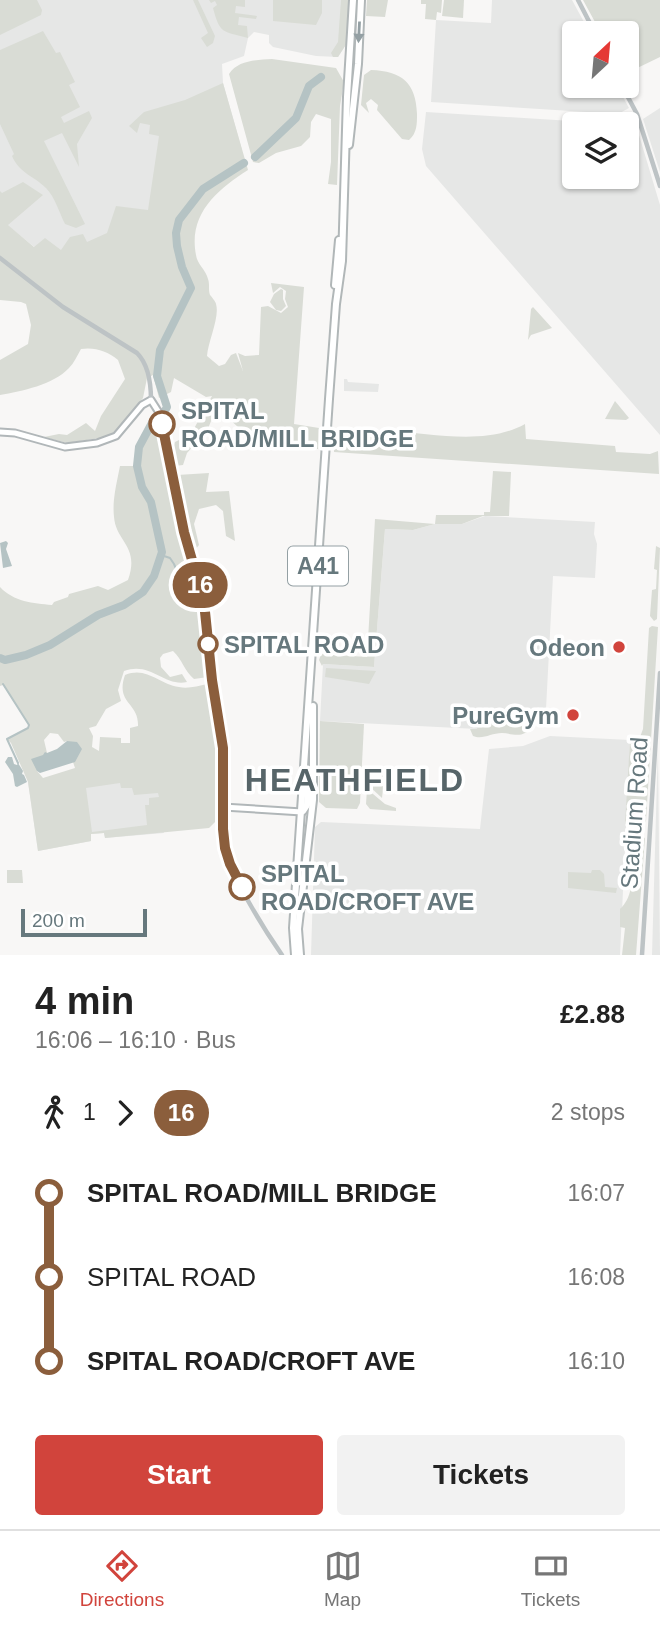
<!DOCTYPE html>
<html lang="en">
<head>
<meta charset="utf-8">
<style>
	body { margin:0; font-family:Arial,sans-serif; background:#f2f2f2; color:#222; height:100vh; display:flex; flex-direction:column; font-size:26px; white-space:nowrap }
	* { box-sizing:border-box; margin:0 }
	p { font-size:23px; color:#767676 }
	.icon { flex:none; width:38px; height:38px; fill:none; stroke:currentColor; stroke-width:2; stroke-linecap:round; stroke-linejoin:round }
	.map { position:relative; height:955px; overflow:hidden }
	.drawer { display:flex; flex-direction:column; background:#fff; flex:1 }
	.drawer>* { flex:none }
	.badge { padding:0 14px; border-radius:23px; font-size:24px; line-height:46px }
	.needle { width:46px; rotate:26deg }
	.buttons { position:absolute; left:562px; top:21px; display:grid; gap:14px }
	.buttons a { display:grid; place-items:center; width:77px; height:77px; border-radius:7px; background:#fff; box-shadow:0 2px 5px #0004; font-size:35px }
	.scale { position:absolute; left:21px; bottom:18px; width:126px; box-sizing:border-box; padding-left:7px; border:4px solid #66787d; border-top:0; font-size:19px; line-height:24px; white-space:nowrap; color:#66787d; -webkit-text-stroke:5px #fff; paint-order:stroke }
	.map>.badge { position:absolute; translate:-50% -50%; box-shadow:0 0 0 4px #fff }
	.legs { display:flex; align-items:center; gap:10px; height:77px; padding:0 35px; font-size:23px }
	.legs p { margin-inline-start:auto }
	.summary { display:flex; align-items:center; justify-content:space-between; height:119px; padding:0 35px }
	h1 { font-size:38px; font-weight:600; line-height:52px }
	.action { display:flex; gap:14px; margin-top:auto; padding:14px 35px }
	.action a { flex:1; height:80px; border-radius:7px; background:#d1443c; color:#fff; font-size:28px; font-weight:600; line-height:80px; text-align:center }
	.action a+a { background:#f2f2f2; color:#222 }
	ul { padding:0 35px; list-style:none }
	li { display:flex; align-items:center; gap:24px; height:84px; font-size:26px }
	li i { display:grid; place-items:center; width:10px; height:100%; margin:0 9px; background:currentColor }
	li i::after { content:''; width:18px; height:18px; margin:-9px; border:5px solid; border-radius:50%; background:#fff }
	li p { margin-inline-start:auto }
	li:first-child i { background:linear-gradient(#0000 50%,currentColor 0) }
	li:last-child i { background:linear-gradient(currentColor 50%,#0000 0) }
	.tab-bar { display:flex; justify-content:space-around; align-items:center; height:98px; border-top:2px solid #e0e0e0; background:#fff; font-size:19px; color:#767676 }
	.tab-bar a { display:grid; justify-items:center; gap:4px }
	.tab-bar .selected { color:#d1443c }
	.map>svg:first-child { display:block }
	.built { fill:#e6e7e6 }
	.green { fill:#d9dcd5; fill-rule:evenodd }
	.water { fill:#b5c3c4 }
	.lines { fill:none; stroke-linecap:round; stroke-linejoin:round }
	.stream { stroke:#b5c3c4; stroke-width:2 }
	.river { stroke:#b5c3c4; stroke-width:8 }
	.major-casing { stroke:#b1b7b9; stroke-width:9 }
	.highway-casing { stroke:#b1b7b8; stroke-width:10 }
	.minor { stroke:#bdc3c5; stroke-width:4.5 }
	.major { stroke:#fff; stroke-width:5 }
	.highway { stroke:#fff; stroke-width:6 }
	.oneway { fill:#94a0a4 }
	.line-1-casing { stroke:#fff; stroke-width:16 }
	.line-1 { stroke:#8b5e3c; stroke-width:10 }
	.stop-1-dot { fill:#fff; stroke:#8b5e3c; stroke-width:3.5 }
	.poi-dot { fill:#d1443c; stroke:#fff; stroke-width:2.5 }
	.labels { text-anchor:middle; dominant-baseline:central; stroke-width:7; stroke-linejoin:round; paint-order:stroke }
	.shield { fill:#fff; stroke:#94a0a4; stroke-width:2 }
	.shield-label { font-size:23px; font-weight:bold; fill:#66787d }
	.stop-label { font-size:24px; font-weight:bold; fill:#66787d; stroke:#fff; text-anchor:start }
	.poi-label { font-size:24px; font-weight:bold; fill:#66787d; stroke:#fff; text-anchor:end }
	.street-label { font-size:24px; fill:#66787d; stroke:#fff }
	.district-label { font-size:32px; font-weight:bold; letter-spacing:2px; fill:#576569; stroke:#fff }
</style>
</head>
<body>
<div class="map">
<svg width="660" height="955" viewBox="0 0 660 955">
	<rect width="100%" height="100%" fill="#f8f7f6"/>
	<g class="built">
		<path d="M0,0H350L347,43L338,57L316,56L273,47L269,43V35L254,32L248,38L244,56L222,64L223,83L242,150L165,195L141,334L0,219Z"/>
		<path d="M492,0H572L590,33H574V86H617L629,108L618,114L431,102L436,20L491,23Z"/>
		<path d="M660,108V172L643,119Z"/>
		<path d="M426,112L620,124H574V177H626L627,125H636L660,205V435L426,166L422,149Z"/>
		<path d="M344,379H347L348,382L379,384L378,392L344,391Z"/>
		<path d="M485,516L595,522L594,534L597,544L595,578L553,576L546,709L542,723L478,714L477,729L320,721L323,664L374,667L385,529L413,530L435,524H462Z"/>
		<path d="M550,736L630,740L620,955H311L315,827L321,822L480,829L489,749L523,746Z"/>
		<path d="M658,744L660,955H652Z"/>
		<path d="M159,774L164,833L105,838L104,833L91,834V841L38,851L28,782Z"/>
	</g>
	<g class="green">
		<path d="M0,0H37L42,10L41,15L0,35Z"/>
		<path d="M193,0H198L215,36L213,43L207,47L201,38L208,33Z"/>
		<path d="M209,0H245V7L236,6L235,13L257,16L256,19L239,17L238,25L247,26L248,38C222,31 220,34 213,8L217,5L215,1L211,3Z"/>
		<path d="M273,0H322V13L316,25L273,21Z"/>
		<path d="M341,0H350L347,43L338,57H333L331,53L338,42Z"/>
		<path d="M367,0H388L385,17L366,16Z"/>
		<path d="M421,0H442L441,13L437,12L436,20L425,19L426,4H421Z"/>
		<path d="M444,0H464L463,18L442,16Z"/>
		<path d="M583,0H660V57L627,73L626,33H601Z"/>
		<path d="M43,31L56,53L60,52L75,82L69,85L80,107L61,117L64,123L89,111L92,118L77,144L79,167L62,133L44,141L85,224L76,228L65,224C59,212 55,197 46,188C33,175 20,174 12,156L14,154L0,124V50Z"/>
		<path d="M272,59L336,68L344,82L340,106L337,185L328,184L331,162V119L316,114L311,122L310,137L301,146L276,153L259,163L253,162L229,74C238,60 256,60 272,59Z"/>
		<path d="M371,70C402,71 416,83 417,114C417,124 417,133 409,140L402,139L377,110L378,105L371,99L366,103L369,113L361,105L364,75Z"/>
		<path d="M223,83L248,170C217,190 188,214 196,255C197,264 206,270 208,279C210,284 208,290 210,295C211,296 216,302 216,304C220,317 208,341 207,356L219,366L225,364L231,355L236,353L243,371L238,353L245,356L259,355L261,307L268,306L281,313L288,307L285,299L286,291L280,287L273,293L271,283L304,287L294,424L319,428L318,449C275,446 247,445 220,407L216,409L207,431L187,453L183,465L174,466L172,453L175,442L191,434L212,396L206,397L174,378L171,392L159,398L153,375L147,378L143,398L116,432L106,437L67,443L44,437L59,434L67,435L86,423L95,431L101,416L125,379L118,360C107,351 95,347 81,349C77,356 74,363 69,368C53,385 22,391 0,395V360L28,344L31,325L26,304L21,302L0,300V191L2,193L23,182L43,195L8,225L34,247L45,238L61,250L70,237L83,234L87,242L107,233L116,206L148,210L159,136L149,134L150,125L140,123L137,133L129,126L144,112L185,100Z"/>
		<path d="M281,289L283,290V299L286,306L281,311L276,310L270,302L274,294Z"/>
		<path d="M533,307L552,328L531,335L528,340L531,309Z"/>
		<path d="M615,401L629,418L626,420L605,419Z"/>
		<path d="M151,424H154L182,546L195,585L203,657L207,665L208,677L194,679C185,672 182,659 173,651L163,654L160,658L161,667L170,677L182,674L187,682C164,687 151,661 124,671L118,690L121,701L106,709L96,726L89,728L93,736L92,747L99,751L100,737L121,738V743H130V728L138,726C139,702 115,704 125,675C147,666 158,684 179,687C188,689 198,686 207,684L211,686L220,738L216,821L209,828L105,838L104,833L91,834V841L38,851L28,782L11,743L7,739L28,728L29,725L3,685L0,686V587C14,602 33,603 52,605L54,602L68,597L69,594L98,586L108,590L128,580C140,546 116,542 114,517C112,500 117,482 120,466H137L139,447ZM50,733L58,734L64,742L67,741L79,752L73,762L75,768L43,778L37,771L44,755L47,753L44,740ZM120,783L121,788H132L134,795L158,793L159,797L149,798V805H145L147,825L92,832L86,788Z"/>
		<path d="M525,424L526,439L615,446L616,452L650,454L658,451L659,474L334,452L335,434L386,438L388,431C432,433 485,446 525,424Z"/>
		<path d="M493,471L511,472L509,516H483L462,524H435L413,530L385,529L374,667L323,664L322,666L319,660L321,654L367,657L375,519L435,524L436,515H484V512H490Z"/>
		<path d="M209,473L206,492L229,491L235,541L226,536L223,511L216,505L199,509L194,524L199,545L195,550L192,547L176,479L177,475Z"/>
		<path d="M656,546L660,548L657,619L654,621L650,616L652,590L656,589L657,570L654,569Z"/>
		<path d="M652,626L658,627L646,821L640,825L625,824L630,740L640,737L643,729L649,628Z"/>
		<path d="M326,668L376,671L369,684L325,677Z"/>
		<path d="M479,715C495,721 514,720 531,724C530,729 531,731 525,733C518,737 509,733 502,733C491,733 483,740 473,736L470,729H477Z"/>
		<path d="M320,721L364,724L360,803L357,809L326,808L319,802Z"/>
		<path d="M370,769H385L382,798L369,786Z"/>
		<path d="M367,789L385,804L396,808V811L370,809L366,804Z"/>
		<path d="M638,835L645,838L636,955H622L625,928L620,927V909C632,898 632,882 632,867L626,861L628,836Z"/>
		<path d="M7,870H22L23,883H7Z"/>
		<path d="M592,870H600L604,874L605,887L617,888L616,893L568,888V872L591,873Z"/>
	</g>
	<g class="water">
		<path d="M6,541L8,543L6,549L12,566L3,568L0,543Z"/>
		<path d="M67,741L77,742L82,749L75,762L40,773L37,771L31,759L43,755L45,752L47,753L57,749Z"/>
		<path d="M8,757H12L14,764L17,765L18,763L23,771L22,774L24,775L27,782L17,787L15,786L13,774L5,762Z"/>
	</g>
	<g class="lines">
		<g class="stream">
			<path d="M161,555L170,558L174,564L193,609"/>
			<path d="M3,684L29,725L28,728L7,739L18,763"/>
		</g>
		<g class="river">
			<path d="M255,157L296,118L309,86L321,77"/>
			<path d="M0,658L5,660L26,655L50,645L98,615L124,605L143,592L154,576L162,552L151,502L142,487L137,466L139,447L153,421L163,414L167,407L157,376L160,350L191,288L182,267L177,246L176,233L179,220L203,189L244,163"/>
		</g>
		<defs>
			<path id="major" d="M0,432L15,433L65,447L97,443L116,436L142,405L151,400L158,411L161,422L184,532L204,602L210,668L223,748V807L302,812"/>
			<g id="highway">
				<path d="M349,145L358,64L361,0"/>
				<path d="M335,285L339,240"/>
				<path d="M303,811L307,805L308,784"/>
				<path d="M295,955L293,928L329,399L336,304L342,261L347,97L353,0"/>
				<path d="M300,955L298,929L313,800V706"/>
			</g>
		</defs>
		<use href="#major" class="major-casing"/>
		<use href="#highway" class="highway-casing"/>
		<g class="minor">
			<path d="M578,0L595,33"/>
			<path d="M622,86L637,114L660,186"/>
			<path d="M0,258L63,307L137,353C149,365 151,384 151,400"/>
			<path d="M223,807C223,821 222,834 225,847C231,877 264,929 282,955"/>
			<path d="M642,955L660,673"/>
		</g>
		<use href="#major" class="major"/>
		<use href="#highway" class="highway"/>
	</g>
	<defs><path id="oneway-solid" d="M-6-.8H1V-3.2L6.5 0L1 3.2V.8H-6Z" transform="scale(1.75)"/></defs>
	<use class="oneway" href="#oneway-solid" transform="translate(359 32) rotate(93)"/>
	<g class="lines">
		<defs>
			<path id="line-1" d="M162,424L184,532L204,602L212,680L223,748V829L225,848L230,864L242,887"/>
		</defs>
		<use href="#line-1" class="line-1-casing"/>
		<use href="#line-1" class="line-1"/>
	</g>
	<g class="stop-1-dot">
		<circle cx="162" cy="424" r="12"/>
		<circle cx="208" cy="644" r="9"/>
		<circle cx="242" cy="887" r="12"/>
	</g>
	<g class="poi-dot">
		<circle cx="619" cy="647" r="7"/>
		<circle cx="573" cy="715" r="7"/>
	</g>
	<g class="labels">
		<rect class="shield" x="288" y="546.5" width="60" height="39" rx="5"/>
		<g class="shield-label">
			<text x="318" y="566">A41</text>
		</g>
		<g class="stop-label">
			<text x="181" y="410">SPITAL<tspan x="181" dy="28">ROAD/MILL BRIDGE</tspan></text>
			<text x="224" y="644">SPITAL ROAD</text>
			<text x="261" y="873">SPITAL<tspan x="261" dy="28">ROAD/CROFT AVE</tspan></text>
		</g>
		<g class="poi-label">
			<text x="605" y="647">Odeon</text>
			<text x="559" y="715">PureGym</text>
		</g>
		<g class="street-label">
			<text transform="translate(634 813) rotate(-86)">Stadium Road</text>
		</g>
		<g class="district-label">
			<text x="355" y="780">HEATHFIELD</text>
		</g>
	</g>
</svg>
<div class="buttons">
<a><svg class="needle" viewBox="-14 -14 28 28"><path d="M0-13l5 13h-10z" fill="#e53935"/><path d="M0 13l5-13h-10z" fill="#767676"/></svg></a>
<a><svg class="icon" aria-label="layers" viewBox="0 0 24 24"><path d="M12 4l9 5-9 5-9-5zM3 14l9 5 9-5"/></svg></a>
</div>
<div class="scale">200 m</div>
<b class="badge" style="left:200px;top:585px;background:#8b5e3c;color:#fff">16</b>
</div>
<section class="drawer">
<div class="summary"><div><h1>4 min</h1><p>16:06 – 16:10 · Bus</p></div><b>£2.88</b></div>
<div class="legs"><svg class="icon" aria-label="walk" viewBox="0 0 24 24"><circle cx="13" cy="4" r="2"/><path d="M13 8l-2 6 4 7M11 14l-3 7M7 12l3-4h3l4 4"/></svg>1<svg class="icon" aria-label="forward" viewBox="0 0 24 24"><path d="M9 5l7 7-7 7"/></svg><b class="badge" style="background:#8b5e3c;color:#fff">16</b><p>2 stops</p></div>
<ul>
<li><i style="color:#8b5e3c"></i><b>SPITAL ROAD/MILL BRIDGE</b><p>16:07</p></li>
<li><i style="color:#8b5e3c"></i><span>SPITAL ROAD</span><p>16:08</p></li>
<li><i style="color:#8b5e3c"></i><b>SPITAL ROAD/CROFT AVE</b><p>16:10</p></li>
</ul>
<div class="action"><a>Start</a><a>Tickets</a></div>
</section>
<nav class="tab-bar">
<a class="selected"><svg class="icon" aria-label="directions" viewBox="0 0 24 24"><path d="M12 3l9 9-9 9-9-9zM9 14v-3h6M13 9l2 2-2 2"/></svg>Directions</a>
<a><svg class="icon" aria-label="map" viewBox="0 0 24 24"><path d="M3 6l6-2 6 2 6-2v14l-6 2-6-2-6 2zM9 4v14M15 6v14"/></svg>Map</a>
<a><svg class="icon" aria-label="tickets" viewBox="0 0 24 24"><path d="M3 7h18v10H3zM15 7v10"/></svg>Tickets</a>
</nav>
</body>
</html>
